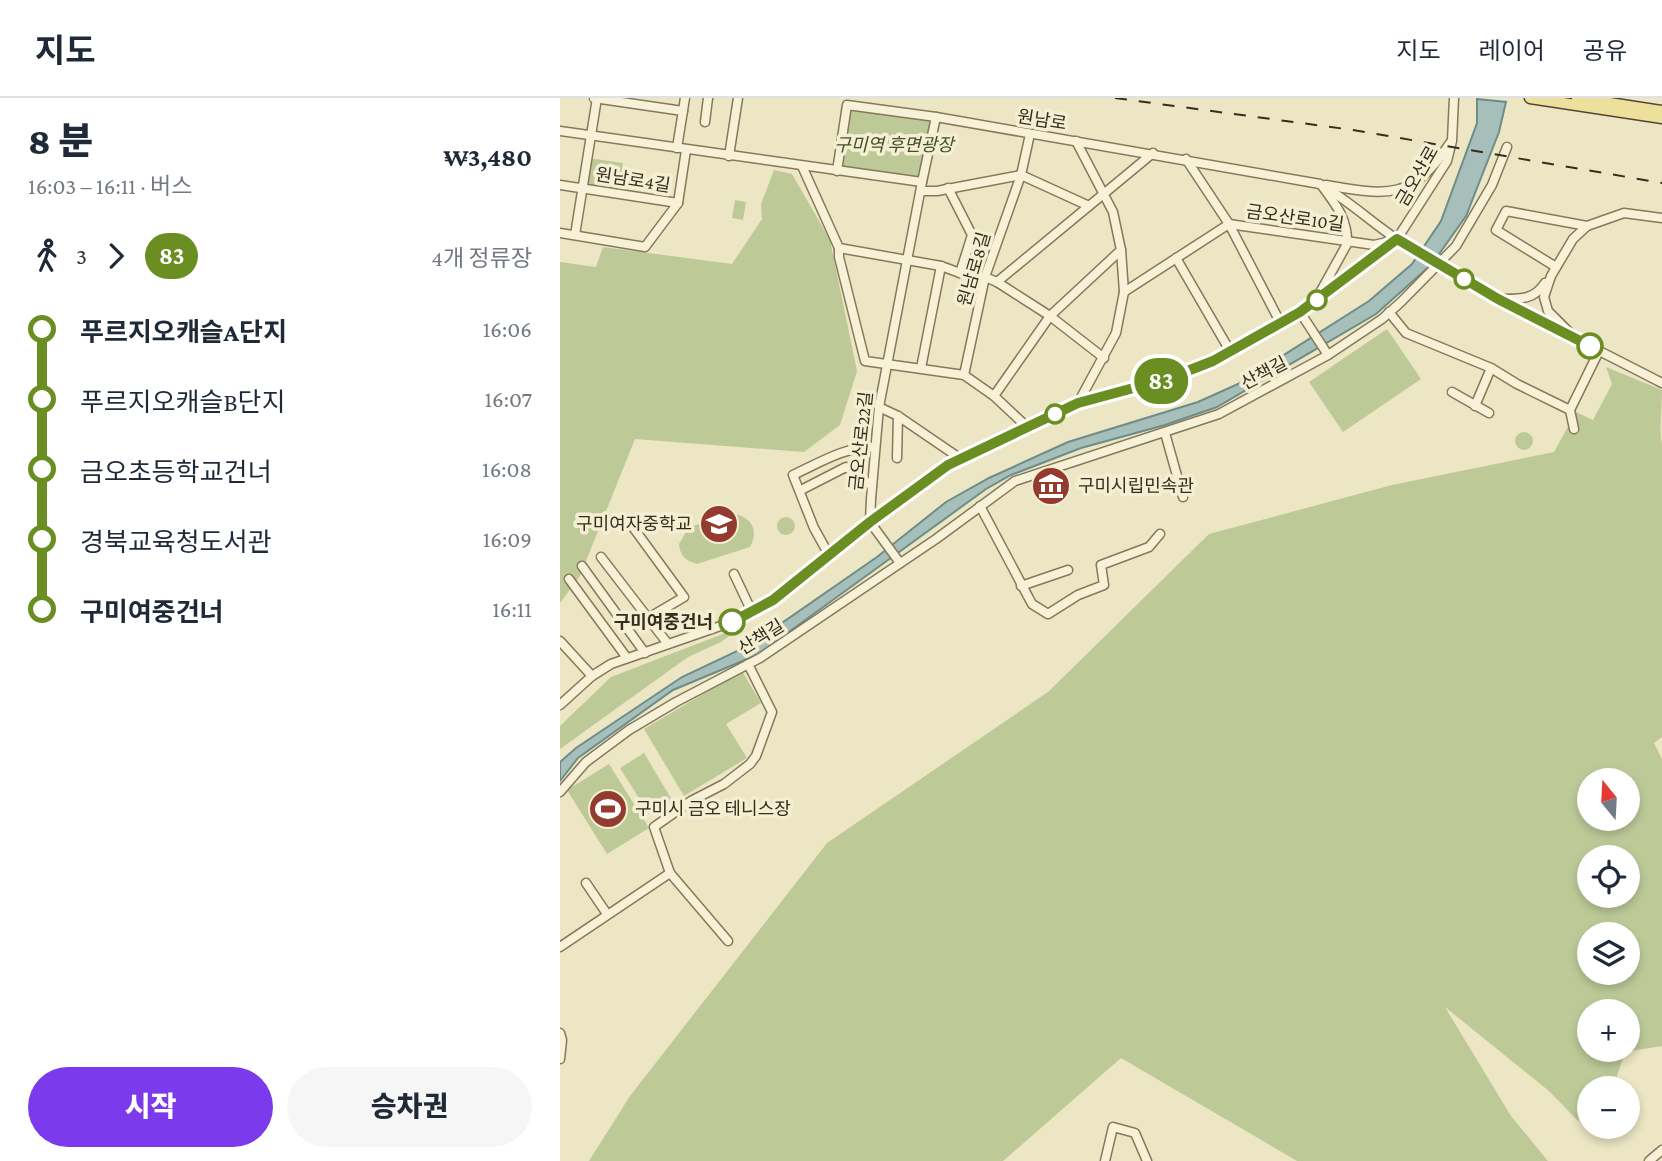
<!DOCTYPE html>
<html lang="ko">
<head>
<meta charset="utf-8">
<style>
	body { margin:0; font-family:"Crimson Pro","Noto Sans KR",serif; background:#f6f6f7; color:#1f2937; height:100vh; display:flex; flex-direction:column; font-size:26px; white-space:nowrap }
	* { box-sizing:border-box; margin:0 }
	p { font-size:23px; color:#747a83 }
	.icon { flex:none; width:38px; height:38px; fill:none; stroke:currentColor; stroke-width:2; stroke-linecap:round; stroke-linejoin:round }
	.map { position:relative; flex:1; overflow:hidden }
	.drawer { display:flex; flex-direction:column; background:#fff; width:560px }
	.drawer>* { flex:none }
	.badge { padding:0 14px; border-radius:23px; font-size:24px; line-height:46px }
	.needle { width:46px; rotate:342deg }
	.tools { position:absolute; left:1017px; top:670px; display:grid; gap:14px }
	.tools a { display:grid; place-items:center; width:63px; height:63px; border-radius:50%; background:#fff; box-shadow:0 4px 10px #0003; font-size:35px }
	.map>.badge { position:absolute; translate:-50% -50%; box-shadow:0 0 0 4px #fff }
	.legs { display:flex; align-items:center; gap:10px; height:77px; padding:0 28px; font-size:23px }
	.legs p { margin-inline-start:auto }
	.summary { display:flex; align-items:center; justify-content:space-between; height:119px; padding:0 28px }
	h1 { font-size:38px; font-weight:800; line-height:52px }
	.action { display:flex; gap:14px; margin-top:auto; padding:14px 28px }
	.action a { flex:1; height:80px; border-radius:42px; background:#7c3aed; color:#fff; font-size:28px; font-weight:800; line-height:80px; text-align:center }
	.action a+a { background:#f6f6f7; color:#1f2937 }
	ul { padding:0 28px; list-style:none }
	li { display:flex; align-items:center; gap:24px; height:70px; font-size:26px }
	li i { display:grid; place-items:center; width:10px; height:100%; margin:0 9px; background:currentColor }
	li i::after { content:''; width:18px; height:18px; margin:-9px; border:5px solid; border-radius:50%; background:#fff }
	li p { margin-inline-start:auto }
	li:first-child i { background:linear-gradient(#0000 50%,currentColor 0) }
	li:last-child i { background:linear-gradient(currentColor 50%,#0000 0) }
	header { display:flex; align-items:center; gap:42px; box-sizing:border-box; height:98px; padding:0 35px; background:#fff; border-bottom:2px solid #e0e1e3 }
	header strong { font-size:33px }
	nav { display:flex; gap:38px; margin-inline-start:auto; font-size:24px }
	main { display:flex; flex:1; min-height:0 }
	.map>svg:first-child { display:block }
	.green { fill:#bdca98; fill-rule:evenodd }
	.water { fill:#a6bfbb; stroke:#6d8d89; stroke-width:2 }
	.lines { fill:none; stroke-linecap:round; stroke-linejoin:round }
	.minor-casing { stroke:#86785b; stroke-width:11 }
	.major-casing { stroke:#54452f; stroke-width:13 }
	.minor { stroke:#f7f2d7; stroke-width:8 }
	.major { stroke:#ede09d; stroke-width:10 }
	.rail { stroke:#362d1f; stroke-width:2; stroke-dasharray:12 12; stroke-linecap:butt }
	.line-1-casing { stroke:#fff; stroke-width:16 }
	.line-1 { stroke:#6b8e23; stroke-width:10 }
	.stop-1-dot { fill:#fff; stroke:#6b8e23; stroke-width:3.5 }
	.labels { text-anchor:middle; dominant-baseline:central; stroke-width:7; stroke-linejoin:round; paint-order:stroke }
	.street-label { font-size:18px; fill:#362d1f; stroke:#f4efd3 }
	.park-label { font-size:18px; font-style:italic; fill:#415226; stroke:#f4efd3 }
	.poi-label { font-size:18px; fill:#362d1f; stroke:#f4efd3; text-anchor:start }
	.stop-label { font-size:18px; font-weight:bold; fill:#362d1f; stroke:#f4efd3; text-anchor:end }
</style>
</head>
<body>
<header>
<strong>지도</strong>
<nav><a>지도</a><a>레이어</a><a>공유</a></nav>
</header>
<main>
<section class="drawer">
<div class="summary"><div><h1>8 분</h1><p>16:03 – 16:11 · 버스</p></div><b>₩3,480</b></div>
<div class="legs"><svg class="icon" aria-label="walk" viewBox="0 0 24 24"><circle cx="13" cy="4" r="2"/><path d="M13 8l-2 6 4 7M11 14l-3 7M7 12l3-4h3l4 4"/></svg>3<svg class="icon" aria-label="forward" viewBox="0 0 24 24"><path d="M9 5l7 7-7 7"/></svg><b class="badge" style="background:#6b8e23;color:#fff">83</b><p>4개 정류장</p></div>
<ul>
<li><i style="color:#6b8e23"></i><b>푸르지오캐슬A단지</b><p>16:06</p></li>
<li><i style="color:#6b8e23"></i><span>푸르지오캐슬B단지</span><p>16:07</p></li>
<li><i style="color:#6b8e23"></i><span>금오초등학교건너</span><p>16:08</p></li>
<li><i style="color:#6b8e23"></i><span>경북교육청도서관</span><p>16:09</p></li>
<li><i style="color:#6b8e23"></i><b>구미여중건너</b><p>16:11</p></li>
</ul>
<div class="action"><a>시작</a><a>승차권</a></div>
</section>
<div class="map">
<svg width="1102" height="1063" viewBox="0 0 1102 1063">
	<rect width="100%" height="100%" fill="#ece6c4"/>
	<g class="green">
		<path d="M287,7L376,19L362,84L277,73Z"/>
		<path d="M29,60L63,65L59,93L27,89L25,82Z"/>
		<path d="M214,72L232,76L270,142L297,273L280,327L244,354L75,341L20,478L0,505V164L36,169L43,149L172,166L202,121L201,106Z"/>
		<path d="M175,102L186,104L183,122L172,120Z"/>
		<path d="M827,231L861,281L783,334L749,284Z"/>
		<path d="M1046,269L1102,292C1102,304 1099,337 1102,346V639L1094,645L1102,661V948L1065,954L1055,984L1059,990H1029V1017L1018,1023L989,993L885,909L951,1018L988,1063H737L561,960L443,1063H29L70,998L267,745L488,594L649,436L832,387L994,354L1016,314L1033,322L1052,286ZM1029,682H1068V721H1029ZM1029,760H1068V798H1029ZM1029,836H1068V875H1029ZM1029,914H1068V952H1029Z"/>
		<circle cx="964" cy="343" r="9"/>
		<path d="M174,416C192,419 199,433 190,449L137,466C126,463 120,458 119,446L129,429Z"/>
		<circle cx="226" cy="428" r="9"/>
		<path d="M181,529L161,544L128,559L0,651V628L51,579Z"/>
		<path d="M182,573L201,605L166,626L187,660L124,698L84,631Z"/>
		<path d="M84,655L112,702L89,716L60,670Z"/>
		<path d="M49,666L89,730L47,756L7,692Z"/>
	</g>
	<path class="water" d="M917,1L946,4L939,34L906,118L872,166L816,216L657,309L605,327L521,350L451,377L426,391L197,557L113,592L18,660L0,683V664L16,650L122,579L190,547L317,459L386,404L429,380L508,344L638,304L678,286L809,203L852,166L881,123L917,25Z"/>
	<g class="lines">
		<defs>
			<g id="minor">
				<path d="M34,0L123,13"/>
				<path d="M145,24L148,0"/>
				<path d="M0,33L362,84L376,19L760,86C788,102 811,124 838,142C923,196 1013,239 1102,285"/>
				<path d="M516,43L553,114L561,152L564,194L556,235L518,305"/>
				<path d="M117,50L125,0"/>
				<path d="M169,58L178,0"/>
				<path d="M626,61L669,126L720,224"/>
				<path d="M242,68L279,150V159L305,263L404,277L434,298L467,329"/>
				<path d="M277,73L287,7L376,19"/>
				<path d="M0,87L118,105"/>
				<path d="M766,87C828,98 853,102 890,45"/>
				<path d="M388,90L412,137L400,175"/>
				<path d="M361,93H377L461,77L529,108L593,55"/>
				<path d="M0,135L85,149L118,105L126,52"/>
				<path d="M15,137L37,0"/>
				<path d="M279,150L381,168L400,175L425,179L437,184L490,218L544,260"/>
				<path d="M616,160L670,253"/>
				<path d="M996,169L936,132L946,113L1027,128"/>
				<path d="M437,184L529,108"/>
				<path d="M564,194L669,126L814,147L831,143"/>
				<path d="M757,200L787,146C788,121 776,107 762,88"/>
				<path d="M941,201C960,201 974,202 985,185"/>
				<path d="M740,214L768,257"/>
				<path d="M829,214L846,235L931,270L957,286L1010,312"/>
				<path d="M1011,236L988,213L984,199L991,178L1013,141L1027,128L1064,115L1102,120"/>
				<path d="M361,270L381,168"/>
				<path d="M404,277L425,179L461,77L470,36"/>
				<path d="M892,294L929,315"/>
				<path d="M434,298L490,218L561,152"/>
				<path d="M915,308L931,270"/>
				<path d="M319,309L338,318L401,361"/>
				<path d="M1014,331L1010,312L1039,253"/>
				<path d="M605,335L623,399"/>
				<path d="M337,360L338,318"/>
				<path d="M241,392L286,369L312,388"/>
				<path d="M420,408L472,506L488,516L518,497L544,487L541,467L589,449L600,436"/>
				<path d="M67,421L124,499L90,519"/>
				<path d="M269,457L254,430L233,377C259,365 286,348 315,349"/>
				<path d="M41,459L108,546"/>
				<path d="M340,465L310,424L311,401L319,309L362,84"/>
				<path d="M22,468L85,555"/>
				<path d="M174,476L192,514"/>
				<path d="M9,481L67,560"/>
				<path d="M461,488L508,472"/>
				<path d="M0,543L32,578"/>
				<path d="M0,607L32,578L51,566L172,524L213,502L310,424L388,367L518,305L607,281L639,270L740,214L837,141L887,63L892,43L894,0"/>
				<path d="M0,694L26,664L69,632L116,604L200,560L376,441L455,383L659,316L768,257L822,221L841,204L896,148L932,87L947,49"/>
				<path d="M26,785L47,816"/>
				<path d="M168,843L110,775L94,729L131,703L164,686L190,666L196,658L212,614L188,566"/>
				<path d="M0,849L110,775"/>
				<path d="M0,935L2,942L0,961"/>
				<path d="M545,1063L553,1029L575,1035L587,1063"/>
				<path d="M1089,1063L1102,1052"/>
			</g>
			<g id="major">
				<path d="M970,0L1102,20"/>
				<path d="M1017,0L1102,13"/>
			</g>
		</defs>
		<use href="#minor" class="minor-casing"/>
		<use href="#major" class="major-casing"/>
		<use href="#minor" class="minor"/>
		<use href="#major" class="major"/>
		<path class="rail" d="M555,0L793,32L1102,85"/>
	</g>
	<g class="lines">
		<defs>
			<path id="line-1" d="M172,524L213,502L310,424L388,367L518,305L607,281L653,263L740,214L837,141L938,201L1030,248"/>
		</defs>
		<use href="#line-1" class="line-1-casing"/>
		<use href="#line-1" class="line-1"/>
	</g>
	<defs>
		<symbol id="museum-disc" viewBox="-11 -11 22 22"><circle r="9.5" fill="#923b2e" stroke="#f4efd3"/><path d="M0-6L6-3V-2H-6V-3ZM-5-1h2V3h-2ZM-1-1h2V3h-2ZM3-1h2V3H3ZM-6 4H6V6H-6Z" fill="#fff"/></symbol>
		<symbol id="school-disc" viewBox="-11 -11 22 22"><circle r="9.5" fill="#923b2e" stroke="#f4efd3"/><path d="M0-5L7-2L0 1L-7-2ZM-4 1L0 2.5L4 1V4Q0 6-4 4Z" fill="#fff"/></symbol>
		<symbol id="stadium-disc" viewBox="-11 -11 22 22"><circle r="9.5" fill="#923b2e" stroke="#f4efd3"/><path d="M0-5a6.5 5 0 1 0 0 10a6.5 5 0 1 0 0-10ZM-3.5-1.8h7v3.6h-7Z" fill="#fff"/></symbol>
	</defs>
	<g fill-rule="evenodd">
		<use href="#museum-disc" x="469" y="366" width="44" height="44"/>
		<use href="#school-disc" x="137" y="404" width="44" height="44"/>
		<use href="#stadium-disc" x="26" y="689" width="44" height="44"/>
	</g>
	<g class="stop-1-dot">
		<circle cx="904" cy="181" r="9"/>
		<circle cx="757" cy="202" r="9"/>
		<circle cx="1030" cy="248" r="12"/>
		<circle cx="495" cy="316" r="9"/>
		<circle cx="172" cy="524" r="12"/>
	</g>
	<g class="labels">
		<g class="street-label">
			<text transform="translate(482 22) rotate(9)">원남로</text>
			<text transform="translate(857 78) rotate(-60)">금오산로</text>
			<text transform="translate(73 82) rotate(9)">원남로4길</text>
			<text transform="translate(735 120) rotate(8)">금오산로10길</text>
			<text transform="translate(414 171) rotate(-74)">원남로8길</text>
			<text transform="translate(704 275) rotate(-28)">산책길</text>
			<text transform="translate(301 343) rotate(-84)">금오산로22길</text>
			<text transform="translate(201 539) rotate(-32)">산책길</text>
		</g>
		<g class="park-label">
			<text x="334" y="47">구미역 후면광장</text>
		</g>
		<g class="poi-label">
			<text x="518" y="388">구미시립민속관</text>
			<text x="132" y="426" text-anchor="end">구미여자중학교</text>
			<text x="75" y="711">구미시 금오 테니스장</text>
		</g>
		<g class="stop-label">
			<text x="153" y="524">구미여중건너</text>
		</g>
	</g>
</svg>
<div class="tools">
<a><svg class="needle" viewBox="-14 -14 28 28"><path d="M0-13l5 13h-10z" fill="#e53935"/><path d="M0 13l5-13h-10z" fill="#747a83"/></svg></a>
<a><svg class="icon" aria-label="locate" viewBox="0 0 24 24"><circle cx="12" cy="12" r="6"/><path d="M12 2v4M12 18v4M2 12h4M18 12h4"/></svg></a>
<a><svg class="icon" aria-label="layers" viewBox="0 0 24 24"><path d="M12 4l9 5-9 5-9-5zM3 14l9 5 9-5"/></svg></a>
<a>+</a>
<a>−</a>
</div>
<b class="badge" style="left:601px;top:283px;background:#6b8e23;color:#fff">83</b>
</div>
</main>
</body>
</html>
